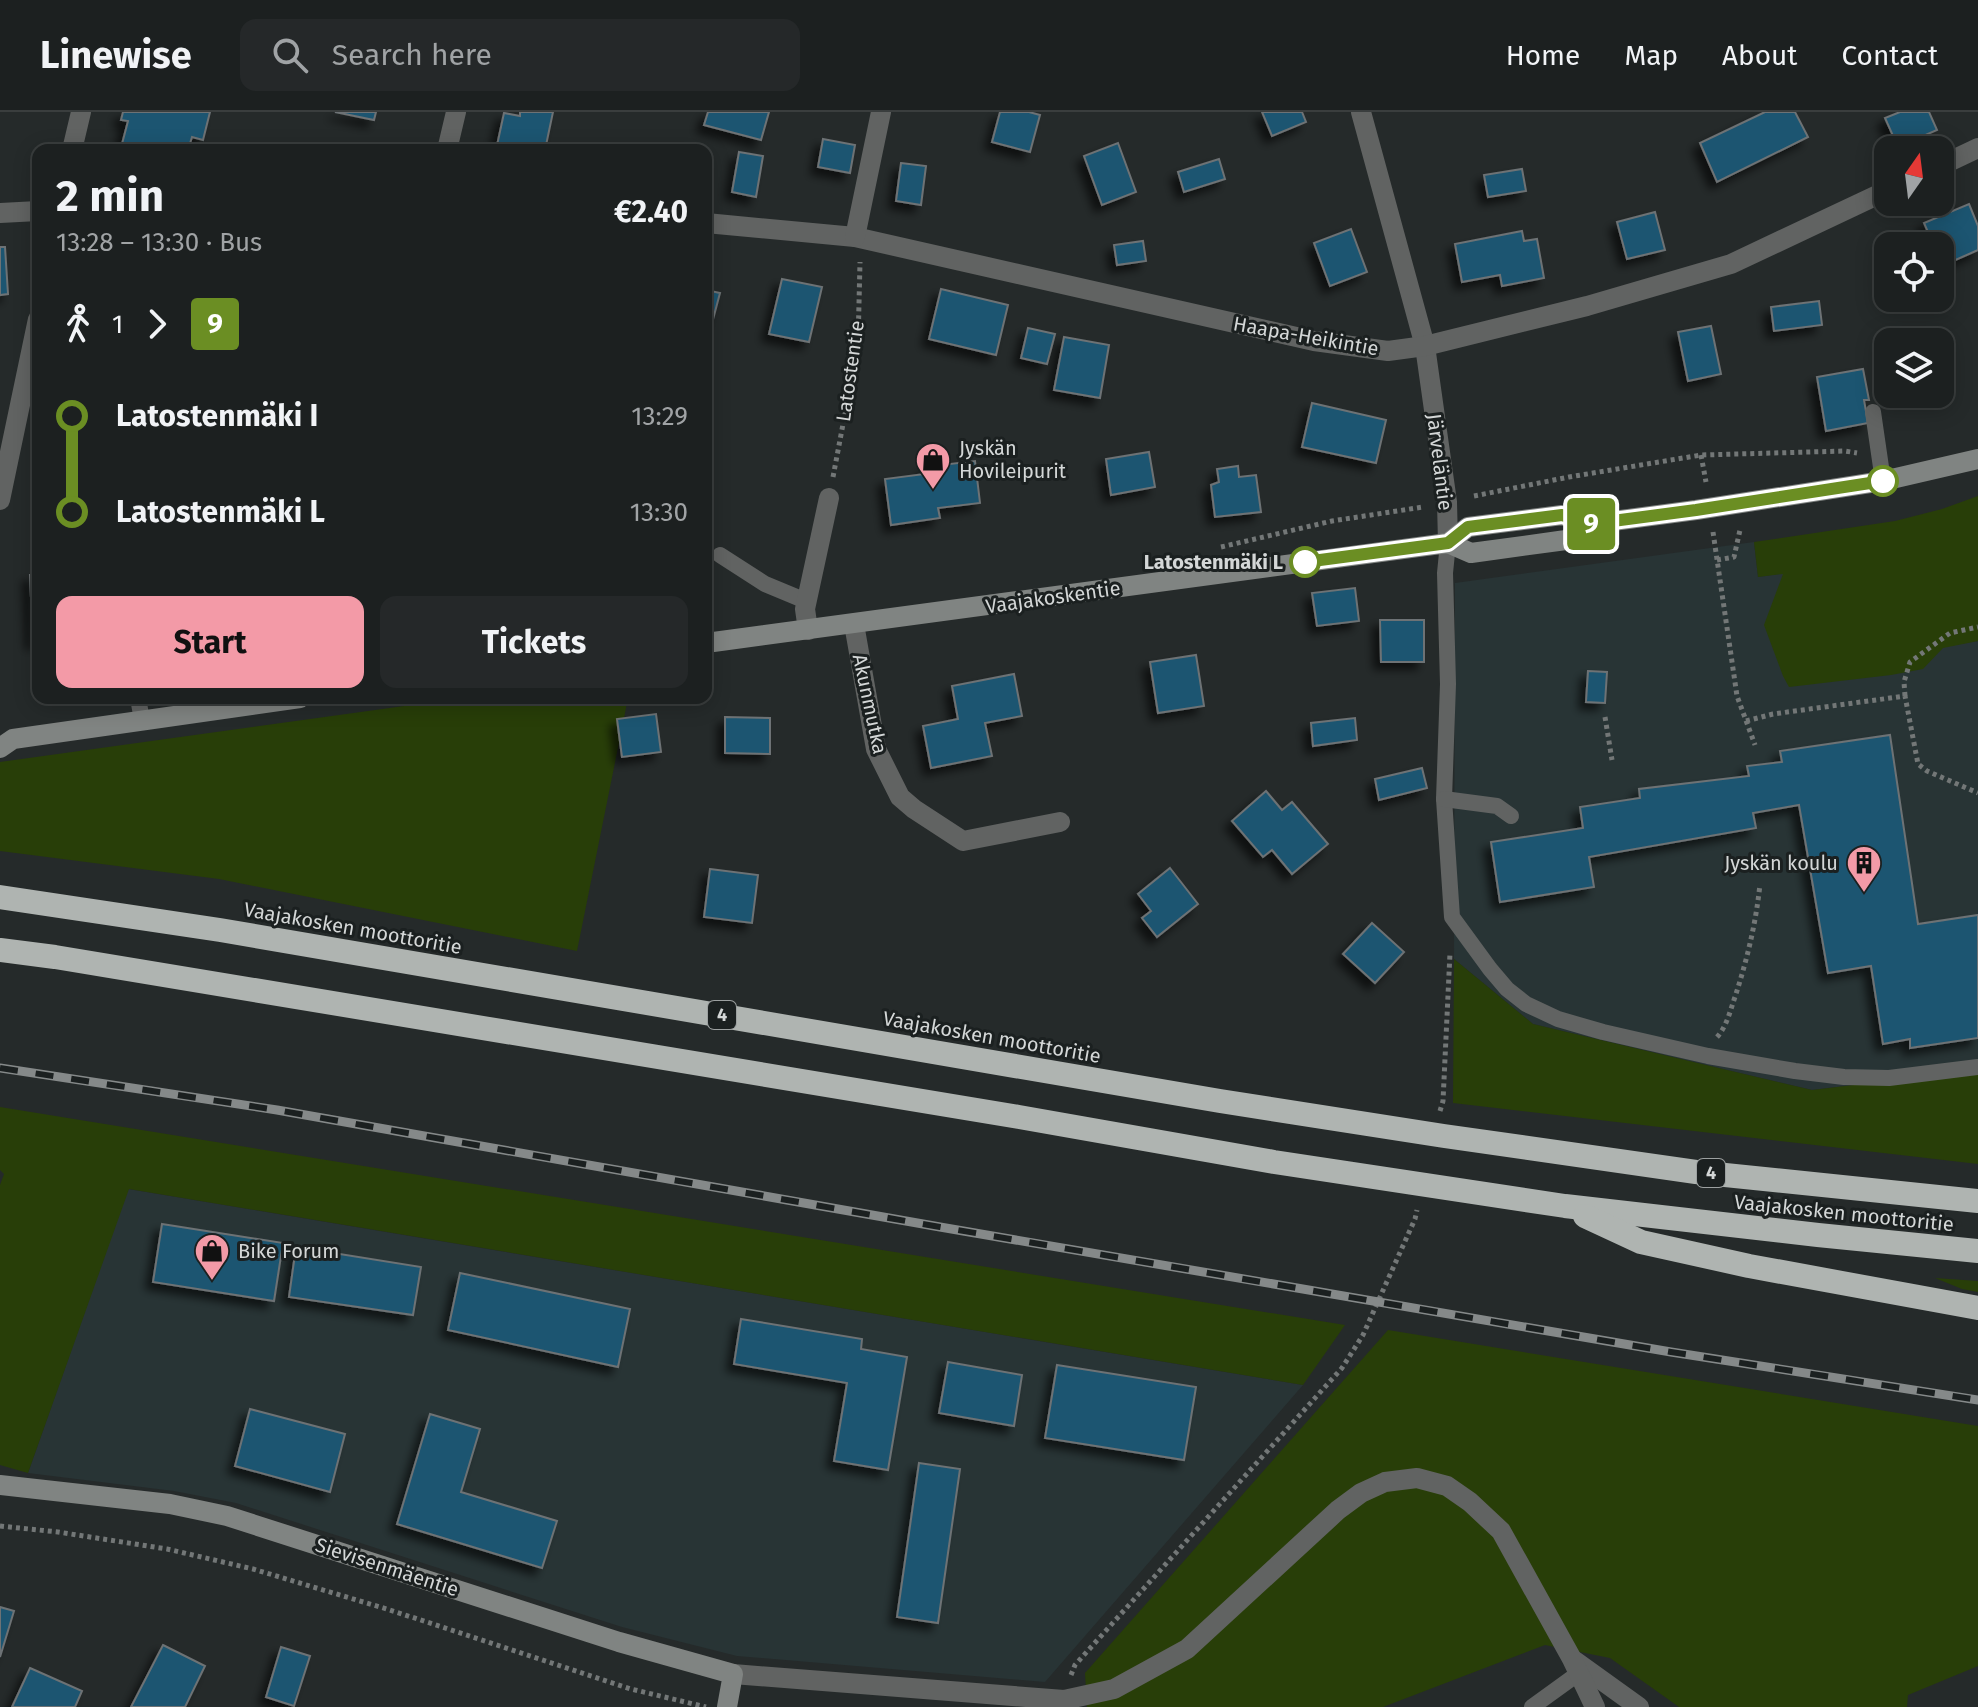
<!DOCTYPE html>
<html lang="en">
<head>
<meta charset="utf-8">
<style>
	body { margin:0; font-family:"Fira Sans",sans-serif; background:#252829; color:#f1f3f6; height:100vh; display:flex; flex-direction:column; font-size:30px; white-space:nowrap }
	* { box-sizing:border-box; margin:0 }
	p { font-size:26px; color:#a0a3a5 }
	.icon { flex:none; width:44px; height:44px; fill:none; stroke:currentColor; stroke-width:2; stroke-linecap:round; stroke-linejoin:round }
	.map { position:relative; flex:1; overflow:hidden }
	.details { position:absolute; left:32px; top:32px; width:680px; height:560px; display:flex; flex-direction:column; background:#1c2020; border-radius:16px; box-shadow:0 4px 20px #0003,0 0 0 2px #3a3e3e }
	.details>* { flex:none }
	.badge { padding:0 16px; border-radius:6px; font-size:28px; line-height:52px }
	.needle { width:52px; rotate:14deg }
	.tools { position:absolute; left:1874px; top:24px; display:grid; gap:16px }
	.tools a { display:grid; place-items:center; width:80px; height:80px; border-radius:16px; background:#1c2020; box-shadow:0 4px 20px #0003,0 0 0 2px #3a3e3e; font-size:40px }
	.map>.badge { position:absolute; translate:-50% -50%; box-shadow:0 0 0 4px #fff }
	.legs { display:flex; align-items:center; gap:12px; height:88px; padding:0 24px; font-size:26px }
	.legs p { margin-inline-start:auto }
	.headline { display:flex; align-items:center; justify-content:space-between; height:136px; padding:0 24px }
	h1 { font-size:44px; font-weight:700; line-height:60px }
	.button { display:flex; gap:16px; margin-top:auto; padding:16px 24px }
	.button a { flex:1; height:92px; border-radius:16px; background:#f39aa7; color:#111; font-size:32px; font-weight:700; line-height:92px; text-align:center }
	.button a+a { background:#252829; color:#f1f3f6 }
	ul { padding:0 24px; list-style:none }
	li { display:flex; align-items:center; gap:28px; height:96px; font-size:30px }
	li i { display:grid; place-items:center; width:12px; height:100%; margin:0 10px; background:currentColor }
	li i::after { content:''; width:20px; height:20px; margin:-10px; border:6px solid; border-radius:50%; background:#1c2020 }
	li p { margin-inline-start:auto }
	li:first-child i { background:linear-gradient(#0000 50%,currentColor 0) }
	li:last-child i { background:linear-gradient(currentColor 50%,#0000 0) }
	header { display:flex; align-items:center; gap:48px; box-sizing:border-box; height:112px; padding:0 40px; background:#1c2020; border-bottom:2px solid #3a3e3e }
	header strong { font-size:38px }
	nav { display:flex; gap:44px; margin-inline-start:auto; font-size:28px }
	.search { width:560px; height:72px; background:#252829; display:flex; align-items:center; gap:20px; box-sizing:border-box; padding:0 28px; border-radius:16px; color:#a0a3a5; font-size:30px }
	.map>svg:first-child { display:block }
	.built { fill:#283435 }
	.green { fill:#283e08 }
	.building { fill:#1b5571; stroke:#6d7274; stroke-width:2; filter:url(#shadow) }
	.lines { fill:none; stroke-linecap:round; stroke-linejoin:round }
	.path { stroke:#737777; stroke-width:5; stroke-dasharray:4 4; stroke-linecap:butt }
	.lane { stroke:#616362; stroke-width:16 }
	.street { stroke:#616362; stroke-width:20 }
	.secondary { stroke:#808482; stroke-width:20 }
	.highway { stroke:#afb4b1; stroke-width:24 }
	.rail-casing { stroke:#858989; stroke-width:9 }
	.rail { stroke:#1b2020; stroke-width:6; stroke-dasharray:18; stroke-linecap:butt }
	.line-1-casing { stroke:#fff; stroke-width:18 }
	.line-1 { stroke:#6b8e23; stroke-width:12 }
	.stop-1-dot { fill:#fff; stroke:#6b8e23; stroke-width:4 }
	.labels { text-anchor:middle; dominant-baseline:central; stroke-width:6; stroke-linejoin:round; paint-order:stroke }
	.shield { fill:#1b2020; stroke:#9ca0a0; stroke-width:2 }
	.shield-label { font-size:18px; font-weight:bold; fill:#d4d7d7 }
	.street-label { font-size:20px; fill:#d4d7d7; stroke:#1b2020 }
	.poi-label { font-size:20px; fill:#d4d7d7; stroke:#1b2020; text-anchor:start }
	.stop-label { font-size:20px; font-weight:bold; fill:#d4d7d7; stroke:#1b2020; text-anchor:end }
</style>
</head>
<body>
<header>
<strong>Linewise</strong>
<div class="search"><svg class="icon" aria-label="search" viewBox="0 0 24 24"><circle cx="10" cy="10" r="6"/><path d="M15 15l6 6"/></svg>Search here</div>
<nav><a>Home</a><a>Map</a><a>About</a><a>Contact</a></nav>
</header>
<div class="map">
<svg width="1978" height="1595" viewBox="0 0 1978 1595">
	<defs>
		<filter id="shadow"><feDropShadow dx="-7" dy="7" stdDeviation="4" flood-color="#0009"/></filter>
	</defs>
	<rect width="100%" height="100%" fill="#252a2a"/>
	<g class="built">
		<path d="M1754,430L1758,465L1892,445L1943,535L1978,529V958L1812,978L1533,912L1454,847L1455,471Z"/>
		<path d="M128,1077L1303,1273L1045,1570L737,1544L622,1515L236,1391L174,1379L28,1361Z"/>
	</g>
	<g class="green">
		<path d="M1978,384V529L1943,536L1923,557L1891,563L1789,575L1783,564L1764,513L1783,462L1758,465L1754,430L1895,409L1942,397Z"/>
		<path d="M462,586H628L577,839L219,767L0,739V650Z"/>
		<path d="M1454,847L1533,912L1812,978L1978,958V1052L1453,991Z"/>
		<path d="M0,995L1345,1213L1303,1273L129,1077L28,1361L0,1353V1073L4,1062L0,1058Z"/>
		<path d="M1935,1166L1978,1169V1180L1962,1177Z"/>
		<path d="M1388,1218L1978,1314V1554L1908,1583L1907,1595H1679L1610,1546L1545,1533L1383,1595H1087L1085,1561Z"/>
	</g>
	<g class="building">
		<path d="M123,0H210L203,28L192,25L188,38H146L122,32L128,9L121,8Z"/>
		<path d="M335,0H376L374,8Z"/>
		<path d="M520,0H553L545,38H496L504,1L520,4Z"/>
		<path d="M708,0H769L761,28L704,13Z"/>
		<path d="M1000,0H1029L1040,3L1030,40L992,30Z"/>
		<path d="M1262,0H1302L1306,10L1272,24Z"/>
		<path d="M1765,0H1795L1808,25L1717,70L1700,31Z"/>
		<path d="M1900,0H1929L1937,18L1898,35L1885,6Z"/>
		<path d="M823,27L855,33L850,61L818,55Z"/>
		<path d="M1118,31L1136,80L1102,93L1084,44Z"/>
		<path d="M739,40L763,44L756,85L732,80Z"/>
		<path d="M1219,47L1225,67L1184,80L1178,60Z"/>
		<path d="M901,51L926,54L921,93L896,89Z"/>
		<path d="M1522,57L1526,79L1488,85L1484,63Z"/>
		<path d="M1969,92L1978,114V138L1942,154L1940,149V134H1934L1924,111Z"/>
		<path d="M1655,100L1665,138L1627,147L1617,110Z"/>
		<path d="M1351,117L1367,160L1330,174L1314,131Z"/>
		<path d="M1522,119L1524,129L1537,127L1544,166L1502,174L1500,163L1462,170L1455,132Z"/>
		<path d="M1143,129L1146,149L1117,153L1114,133Z"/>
		<path d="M0,135H5L8,182L0,183Z"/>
		<path d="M782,167L822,175L809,230L769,222Z"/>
		<path d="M941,177L1008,193L996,243L929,227Z"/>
		<path d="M706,178L720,181L707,230H706Z"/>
		<path d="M1819,189L1822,213L1774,219L1771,195Z"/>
		<path d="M1711,214L1721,262L1688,269L1678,220Z"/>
		<path d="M1028,216L1055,222L1047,252L1021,246Z"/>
		<path d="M1064,225L1109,233L1100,286L1054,278Z"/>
		<path d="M1863,257L1869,288H1864L1868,311L1826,319L1817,265Z"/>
		<path d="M1312,291L1386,308L1376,351L1302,335Z"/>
		<path d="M1149,340L1155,375L1111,383L1106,347Z"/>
		<path d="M975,349L980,391L938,396L940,406L891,413L885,367L925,362L924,355Z"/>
		<path d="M1238,354L1239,365L1256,363L1261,400L1215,405L1211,373L1219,370L1217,357Z"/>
		<path d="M30,463H38V530H33Z"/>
		<path d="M1355,476L1359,509L1317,514L1312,481Z"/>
		<path d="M1380,508H1424V550H1381Z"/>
		<path d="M1196,543L1204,594L1158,601L1150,550Z"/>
		<path d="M1588,559L1607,560L1605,591L1586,590Z"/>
		<path d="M1014,562L1022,604L985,611L992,644L931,656L923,614L958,607L952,574Z"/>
		<path d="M656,602L661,640L622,645L617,607Z"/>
		<path d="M725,605L770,606V642L725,641Z"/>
		<path d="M1355,606L1357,628L1313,634L1311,611Z"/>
		<path d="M1890,623L1918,812L1978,803V926L1910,936V927L1883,932L1871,854L1828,861L1799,693L1753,701L1756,716L1589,745L1594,775L1500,790L1491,730L1583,716L1580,695L1640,686L1639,677L1749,664L1747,654L1782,650L1780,639Z"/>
		<path d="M1422,656L1427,676L1379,688L1375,667Z"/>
		<path d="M1266,679L1282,698L1292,690L1328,732L1292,762L1272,738L1263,745L1232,709Z"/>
		<path d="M1170,756L1198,792L1157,825L1142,806L1151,799L1138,782Z"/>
		<path d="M710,757L758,763L752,811L704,805Z"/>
		<path d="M1372,811L1404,840L1375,871L1343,842Z"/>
		<path d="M162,1112L283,1131L274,1189L153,1170Z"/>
		<path d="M296,1135L421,1155L413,1203L289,1185Z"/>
		<path d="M460,1161L630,1197L618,1255L448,1218Z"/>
		<path d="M741,1207L862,1227L861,1237L907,1245L888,1358L834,1349L847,1271L734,1252Z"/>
		<path d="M948,1250L1022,1263L1014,1314L939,1301Z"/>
		<path d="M1057,1253L1196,1275L1184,1348L1045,1326Z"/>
		<path d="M250,1297L345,1322L330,1380L235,1354Z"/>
		<path d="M430,1302L480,1317L461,1380L557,1409L542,1456L397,1412Z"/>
		<path d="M919,1351L960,1357L938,1511L897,1505Z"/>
		<path d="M0,1495L14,1499L0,1545Z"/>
		<path d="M163,1533L205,1554L185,1595H131Z"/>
		<path d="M281,1535L310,1544L294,1594L266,1585Z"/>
		<path d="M30,1556L82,1579L75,1595H12Z"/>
	</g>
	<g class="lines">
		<g class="path">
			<path d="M1701,343L1706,370"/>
			<path d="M833,365L858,233L860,150"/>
			<path d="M1474,384L1569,365L1701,343L1845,339L1857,341"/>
			<path d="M1713,420L1737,584L1755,633"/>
			<path d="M1221,435L1332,409L1423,395"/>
			<path d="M1717,448L1734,445L1740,418"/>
			<path d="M1905,584L1904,570L1910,550L1950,521L1978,515"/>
			<path d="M1605,605L1612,648"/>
			<path d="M1746,609L1773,602L1905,584L1918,652L1927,659L1978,681"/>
			<path d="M1717,925C1727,914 1730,899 1735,885C1747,848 1756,811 1760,772"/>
			<path d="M1440,999L1443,989L1450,841"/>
			<path d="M0,1414L58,1420L167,1437L253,1457L390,1498L631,1577L706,1595"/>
			<path d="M1071,1563L1075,1553L1342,1256L1363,1223L1415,1107L1417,1098"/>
		</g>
		<g class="lane">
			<path d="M1873,300L1883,369"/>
			<path d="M1448,431L1445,461L1448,572L1444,687L1452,805L1490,857L1507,877L1526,892L1558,907L1603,920L1708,944L1795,959L1844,965L1889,966L1978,955"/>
			<path d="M720,443L765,472L806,489"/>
			<path d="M138,586L142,608"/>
			<path d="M1444,687L1497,694L1511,704"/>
			<path d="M1532,1595L1579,1561"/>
		</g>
		<g class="street">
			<path d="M1361,0L1425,234L1447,390L1448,431"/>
			<path d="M72,38L81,0"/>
			<path d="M447,38L456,0"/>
			<path d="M1940,54L1978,36"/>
			<path d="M0,101L38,99"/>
			<path d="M706,111L855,125L1314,229L1388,239L1425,234L1587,194L1731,152L1888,78"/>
			<path d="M855,125L881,0"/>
			<path d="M0,388L38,207"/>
			<path d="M854,512L876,637L900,685L914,697L963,729L1060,710"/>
			<path d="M808,518L805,497L829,386"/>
			<path d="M1575,1549L1639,1595"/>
			<path d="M733,1562L1064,1588L1114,1577L1187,1537L1338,1398L1361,1381L1385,1370L1417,1366L1447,1374L1470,1390L1501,1419L1572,1547L1595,1595"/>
		</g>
		<g class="secondary">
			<path d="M1448,431L1471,441L1566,428L1590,412"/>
			<path d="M706,531L1448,431L1468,415L1562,403L1590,412L1696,398L1883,369L1978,347"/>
			<path d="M0,636L13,627L300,586"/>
			<path d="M0,1373L170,1392L227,1404L619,1530L733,1562L727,1595"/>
		</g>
		<g class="highway">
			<path d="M0,785L220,818L1220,989L1444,1024L1696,1060L1978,1089"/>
			<path d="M0,838L55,845L1019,1005L1274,1050L1565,1094L1818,1123L1978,1139"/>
			<path d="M1585,1104L1641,1130L1749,1154L1978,1196"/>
		</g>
		<defs>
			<path id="rail" d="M0,956L277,998L940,1115L1671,1240L1978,1288"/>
		</defs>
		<use href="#rail" class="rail-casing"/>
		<use href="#rail" class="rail"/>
	</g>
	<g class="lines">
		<defs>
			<path id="line-1" d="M1305,450L1448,431L1468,415L1562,403L1590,412L1696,398L1883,369"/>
		</defs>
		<use href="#line-1" class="line-1-casing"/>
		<use href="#line-1" class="line-1"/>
	</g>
	<defs>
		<symbol id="shop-pin" viewBox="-11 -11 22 30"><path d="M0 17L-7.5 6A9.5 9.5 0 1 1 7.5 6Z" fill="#f39aa7" stroke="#1b2020"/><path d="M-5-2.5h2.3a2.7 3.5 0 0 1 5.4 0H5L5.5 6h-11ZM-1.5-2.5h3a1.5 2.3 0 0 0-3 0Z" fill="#111"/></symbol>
		<symbol id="building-pin" viewBox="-11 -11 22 30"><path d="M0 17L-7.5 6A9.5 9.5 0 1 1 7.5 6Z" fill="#f39aa7" stroke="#1b2020"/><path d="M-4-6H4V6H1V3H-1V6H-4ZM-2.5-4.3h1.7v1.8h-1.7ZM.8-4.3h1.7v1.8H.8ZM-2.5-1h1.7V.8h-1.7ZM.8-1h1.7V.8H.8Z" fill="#111"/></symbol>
	</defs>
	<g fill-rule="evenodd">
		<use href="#shop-pin" x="913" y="328" width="40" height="54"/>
		<use href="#building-pin" x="1844" y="731" width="40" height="54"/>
		<use href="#shop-pin" x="192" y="1119" width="40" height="54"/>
	</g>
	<g class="stop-1-dot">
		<circle cx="1883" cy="369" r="14"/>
		<circle cx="1305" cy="450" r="14"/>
	</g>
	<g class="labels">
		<g class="shield">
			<rect x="708" y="889" width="28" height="28" rx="6"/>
			<rect x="1697" y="1047" width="28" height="28" rx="6"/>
		</g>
		<g class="shield-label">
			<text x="722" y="903">4</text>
			<text x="1711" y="1061">4</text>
		</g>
		<g class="street-label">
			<text transform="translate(1306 224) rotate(10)">Haapa-Heikintie</text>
			<text transform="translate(850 259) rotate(-82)">Latostentie</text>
			<text transform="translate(1440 350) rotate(83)">Järveläntie</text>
			<text transform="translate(1053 485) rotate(-8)">Vaajakoskentie</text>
			<text transform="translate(870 592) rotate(78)">Akunmutka</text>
			<text transform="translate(353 816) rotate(10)">Vaajakosken moottoritie</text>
			<text transform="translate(992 925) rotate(10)">Vaajakosken moottoritie</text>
			<text transform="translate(1844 1101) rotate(6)">Vaajakosken moottoritie</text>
			<text transform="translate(387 1455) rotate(18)">Sievisenmäentie</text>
		</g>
		<g class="poi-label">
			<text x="959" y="336">Jyskän<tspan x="959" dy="23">Hovileipurit</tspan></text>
			<text x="1838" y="751" text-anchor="end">Jyskän koulu</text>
			<text x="238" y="1139">Bike Forum</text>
		</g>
		<g class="stop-label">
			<text x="1283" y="450">Latostenmäki L</text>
		</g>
	</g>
</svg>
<div class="tools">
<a><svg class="needle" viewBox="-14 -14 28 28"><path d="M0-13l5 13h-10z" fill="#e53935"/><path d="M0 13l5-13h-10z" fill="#a0a3a5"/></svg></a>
<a><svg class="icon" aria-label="locate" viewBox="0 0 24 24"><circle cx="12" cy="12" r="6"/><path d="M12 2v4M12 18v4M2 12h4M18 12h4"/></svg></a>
<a><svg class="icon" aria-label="layers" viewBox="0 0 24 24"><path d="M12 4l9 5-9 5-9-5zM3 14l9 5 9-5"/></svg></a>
</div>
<b class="badge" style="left:1591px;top:412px;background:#6b8e23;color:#fff">9</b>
<section class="details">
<div class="headline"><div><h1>2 min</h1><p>13:28 – 13:30 · Bus</p></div><b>€2.40</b></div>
<div class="legs"><svg class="icon" aria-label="walk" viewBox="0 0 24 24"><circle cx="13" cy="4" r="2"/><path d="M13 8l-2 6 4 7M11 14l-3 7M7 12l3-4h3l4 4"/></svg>1<svg class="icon" aria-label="forward" viewBox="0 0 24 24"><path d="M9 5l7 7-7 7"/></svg><b class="badge" style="background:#6b8e23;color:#fff">9</b></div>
<ul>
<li><i style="color:#6b8e23"></i><b>Latostenmäki I</b><p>13:29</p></li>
<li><i style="color:#6b8e23"></i><b>Latostenmäki L</b><p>13:30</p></li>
</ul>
<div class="button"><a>Start</a><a>Tickets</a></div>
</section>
</div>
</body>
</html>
